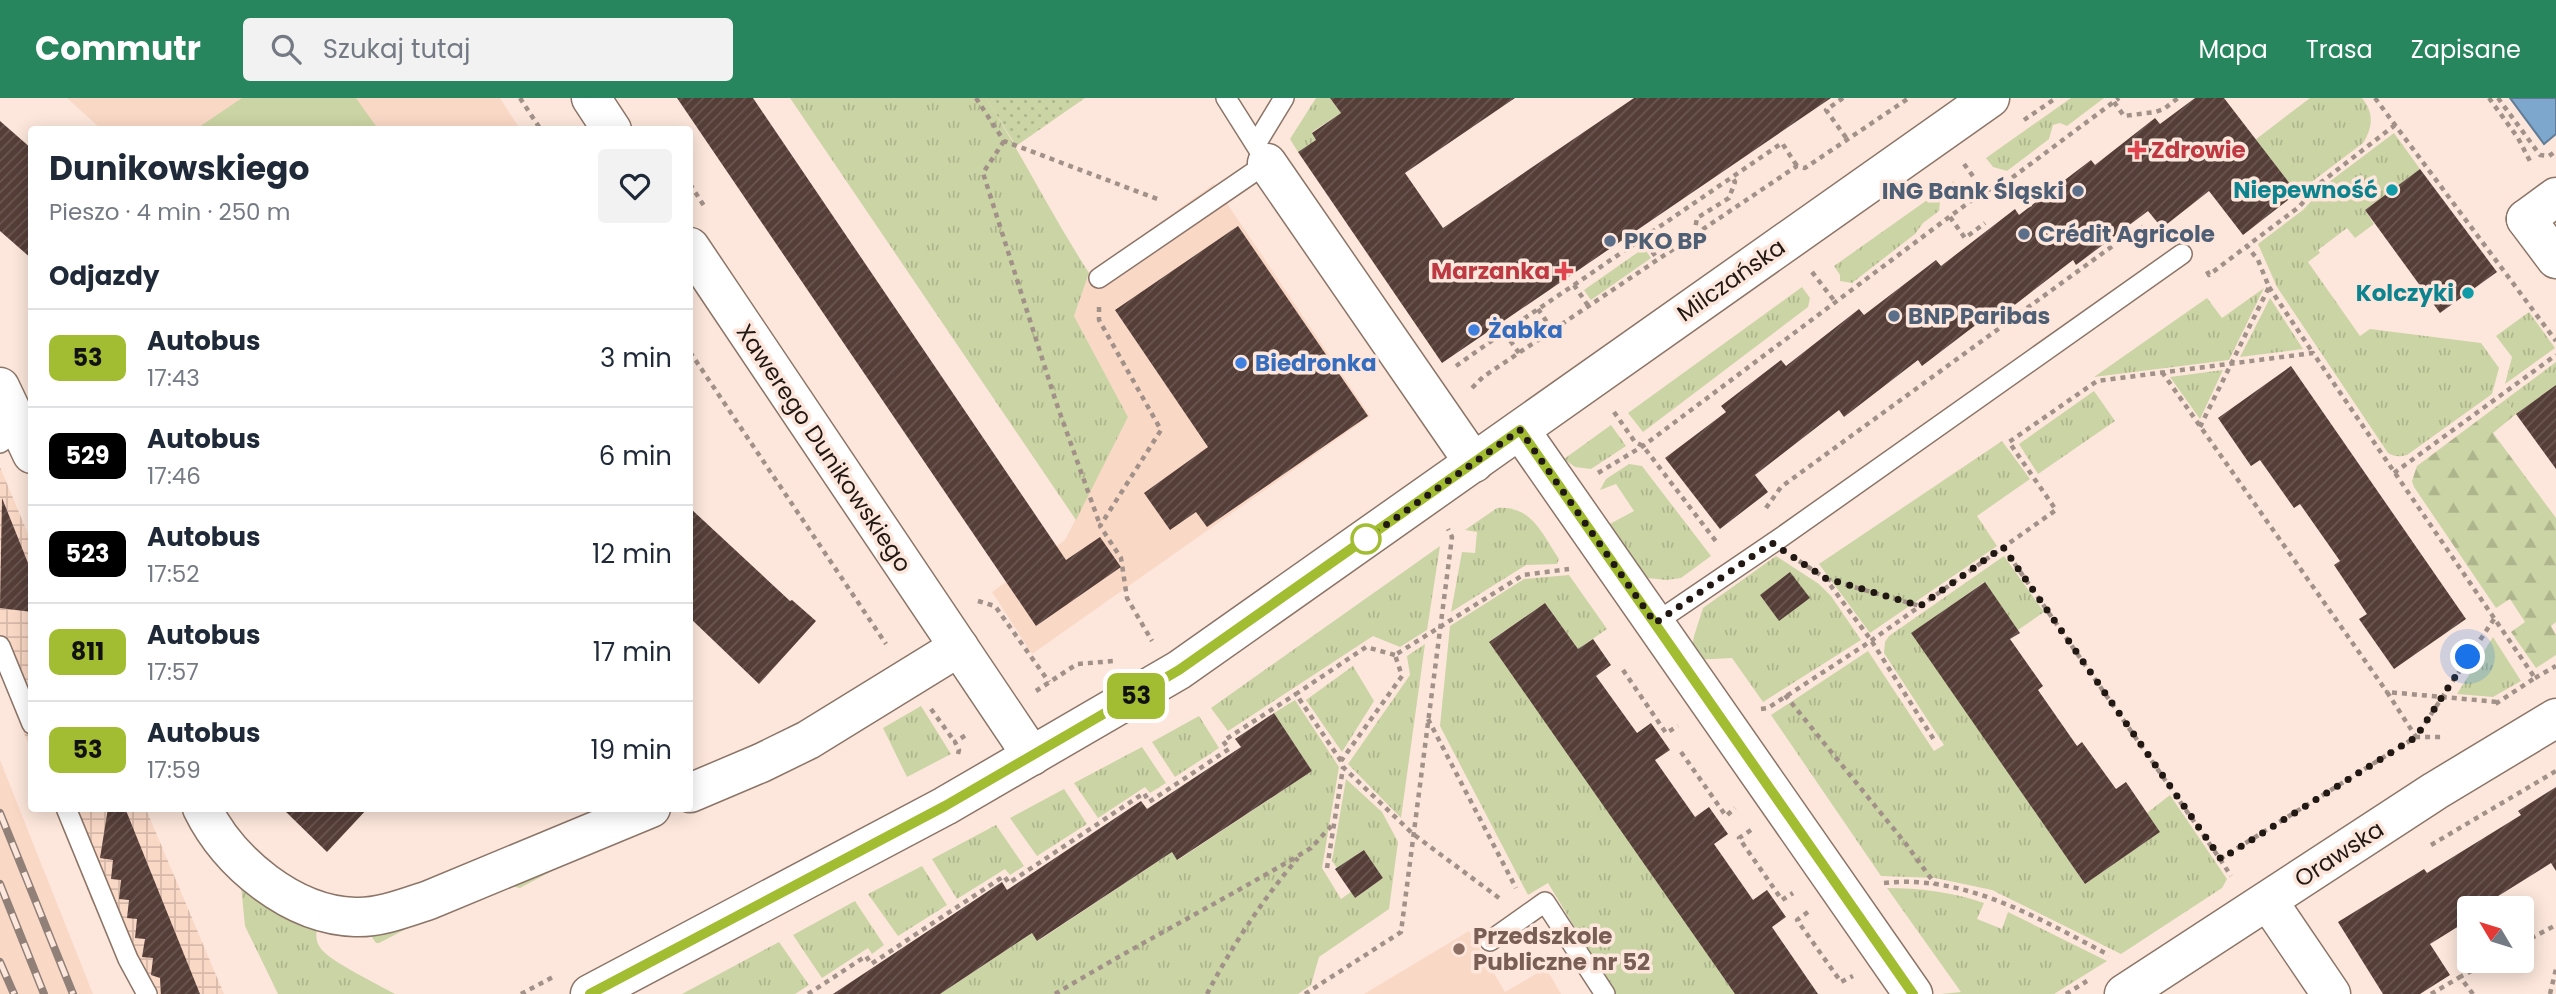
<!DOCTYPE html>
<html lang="pl">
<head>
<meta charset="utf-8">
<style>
	body { margin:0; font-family:Poppins,sans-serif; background:#f2f2f3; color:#1f2937; height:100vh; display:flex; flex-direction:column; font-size:26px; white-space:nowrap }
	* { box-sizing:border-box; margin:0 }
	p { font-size:23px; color:#747a83 }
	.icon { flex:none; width:38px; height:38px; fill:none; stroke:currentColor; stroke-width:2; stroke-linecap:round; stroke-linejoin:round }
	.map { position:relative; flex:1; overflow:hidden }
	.drawer { position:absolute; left:28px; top:28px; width:665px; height:686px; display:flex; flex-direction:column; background:#fff; border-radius:7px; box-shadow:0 4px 18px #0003 }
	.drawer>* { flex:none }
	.badge { padding:0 14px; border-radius:10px; font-size:24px; line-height:46px }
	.needle { width:46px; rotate:308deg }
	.tools { position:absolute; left:2457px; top:798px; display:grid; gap:14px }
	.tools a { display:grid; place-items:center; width:77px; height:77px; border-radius:7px; background:#fff; box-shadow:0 4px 18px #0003; font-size:35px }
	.you { position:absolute; width:35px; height:35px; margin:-18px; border:5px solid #fff; border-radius:50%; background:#1a73e8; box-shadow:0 0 0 10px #1a73e833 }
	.map>.badge { position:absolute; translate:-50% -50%; box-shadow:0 0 0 4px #fff }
	h2 { padding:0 21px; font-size:26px; line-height:63px }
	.round { display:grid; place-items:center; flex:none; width:74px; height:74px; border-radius:7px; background:#f2f2f3 }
	.summary { display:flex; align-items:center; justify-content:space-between; height:119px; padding:0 21px }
	h1 { font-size:33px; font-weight:700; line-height:52px }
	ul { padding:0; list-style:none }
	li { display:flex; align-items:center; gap:21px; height:98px; padding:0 21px; border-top:2px solid #e0e1e3 }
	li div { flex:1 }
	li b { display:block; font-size:26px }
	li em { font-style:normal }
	li .badge { min-width:77px; font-weight:700; text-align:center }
	header { display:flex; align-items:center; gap:42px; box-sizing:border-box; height:98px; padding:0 35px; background:#28865e; color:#fff }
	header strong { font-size:33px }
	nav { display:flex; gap:38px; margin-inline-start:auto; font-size:24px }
	.search { width:490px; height:63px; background:#f2f2f3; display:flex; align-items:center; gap:18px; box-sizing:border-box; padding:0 24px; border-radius:7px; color:#747a83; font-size:26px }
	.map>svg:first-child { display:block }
	.built { fill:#fad8c6 }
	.industrial { fill:url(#industrial-grid) }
	.grass { fill:url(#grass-tufts) }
	.forest { fill:url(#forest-firs) }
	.park { fill:#cbd4a4 }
	.garden { fill:url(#garden-dots) }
	.water { fill:#7ea7cd; stroke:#627c95; stroke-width:2 }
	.building { fill:url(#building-hatch) }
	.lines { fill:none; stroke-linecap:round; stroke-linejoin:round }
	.lane-casing { stroke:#8c7568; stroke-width:22 }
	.street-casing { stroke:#8c7568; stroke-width:41 }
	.secondary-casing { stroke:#8c7568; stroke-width:41 }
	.path { stroke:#a19188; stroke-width:4.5; stroke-dasharray:5 5; stroke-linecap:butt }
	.lane { stroke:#fff; stroke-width:19 }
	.street { stroke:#fff; stroke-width:38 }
	.secondary { stroke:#fff; stroke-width:38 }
	.rail-casing { stroke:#908078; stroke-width:8 }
	.rail { stroke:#fde7dc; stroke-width:5; stroke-dasharray:16; stroke-linecap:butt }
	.line-casing { stroke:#fff; stroke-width:16 }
	.line { stroke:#a2bd31; stroke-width:10 }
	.walk { stroke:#211813; stroke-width:7; stroke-dasharray:0 12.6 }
	.health-dot { fill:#e0444e; stroke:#fde7dc; stroke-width:2.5 }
	.culture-dot { fill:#0f9aa8; stroke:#fde7dc; stroke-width:2.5 }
	.service-dot { fill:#5c6f8a; stroke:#fde7dc; stroke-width:2.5 }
	.shop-dot { fill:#3f7fe0; stroke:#fde7dc; stroke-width:2.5 }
	.stop-dot { fill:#fff; stroke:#a2bd31; stroke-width:3.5 }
	.education-dot { fill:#8d6e63; stroke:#fde7dc; stroke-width:2.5 }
	.labels { text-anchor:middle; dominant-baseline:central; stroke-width:7; stroke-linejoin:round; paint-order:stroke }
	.health-label { font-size:23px; font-weight:bold; fill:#be3a42; stroke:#fde7dc; text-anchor:start }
	.culture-label { font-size:23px; font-weight:bold; fill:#0d838f; stroke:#fde7dc; text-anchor:end }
	.service-label { font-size:23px; font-weight:bold; fill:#4e5e75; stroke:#fde7dc; text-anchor:start }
	.street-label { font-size:23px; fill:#211813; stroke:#fde7dc }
	.shop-label { font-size:23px; font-weight:bold; fill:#366cbe; stroke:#fde7dc; text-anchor:start }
	.education-label { font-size:23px; font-weight:bold; fill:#785e54; stroke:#fde7dc; text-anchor:start }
</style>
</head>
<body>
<header>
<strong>Commutr</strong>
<div class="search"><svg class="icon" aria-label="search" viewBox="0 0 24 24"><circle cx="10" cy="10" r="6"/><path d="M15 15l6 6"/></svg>Szukaj tutaj</div>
<nav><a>Mapa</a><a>Trasa</a><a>Zapisane</a></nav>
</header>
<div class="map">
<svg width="2556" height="896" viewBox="0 0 2556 896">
	<defs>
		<pattern id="industrial-grid" width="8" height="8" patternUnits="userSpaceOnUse" patternTransform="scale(1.75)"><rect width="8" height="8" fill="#fad8c6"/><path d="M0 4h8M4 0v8" fill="none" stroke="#d6b9a9"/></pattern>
		<pattern id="grass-tufts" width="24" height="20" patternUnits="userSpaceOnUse" patternTransform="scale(1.75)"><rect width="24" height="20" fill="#cbd4a4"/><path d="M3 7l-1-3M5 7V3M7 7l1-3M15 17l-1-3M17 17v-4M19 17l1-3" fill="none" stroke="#aeb58c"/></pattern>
		<pattern id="forest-firs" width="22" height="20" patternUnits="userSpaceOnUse" patternTransform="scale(1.75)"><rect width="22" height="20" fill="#cbd4a4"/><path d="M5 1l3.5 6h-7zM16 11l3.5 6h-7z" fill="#aeb58c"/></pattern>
		<pattern id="garden-dots" width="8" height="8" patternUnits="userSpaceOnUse" patternTransform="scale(1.75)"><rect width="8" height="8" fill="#cbd4a4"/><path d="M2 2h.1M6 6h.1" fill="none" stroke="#aeb58c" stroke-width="1.8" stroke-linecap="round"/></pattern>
		<pattern id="building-hatch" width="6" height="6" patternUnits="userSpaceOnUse" patternTransform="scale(1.75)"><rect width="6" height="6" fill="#563e38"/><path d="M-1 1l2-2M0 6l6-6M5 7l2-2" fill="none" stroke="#6a5752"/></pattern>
	</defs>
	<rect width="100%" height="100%" fill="#fde7dc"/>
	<g class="built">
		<path d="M67,0H500L520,31H101Z"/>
		<path d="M1214,86L1370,318L1032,556L992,494L1065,442L1128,319L1074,218L1089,175Z"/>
		<path d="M0,662L93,896H0Z"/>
		<path d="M1469,833L1505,894L1546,870L1561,896H1364Z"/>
	</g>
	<g class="industrial">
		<path d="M0,369L31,443V653L0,573Z"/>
		<path d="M55,711H146L224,896H135L91,801Z"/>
	</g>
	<g class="grass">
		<path d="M790,0H986C1022,57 1052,118 1089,175L1074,218L1128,319L1076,422Z"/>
		<path d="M1316,0H1330L1341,15L1312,34L1316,42L1298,54L1290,41Z"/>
		<path d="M2071,0H2104L2067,28L2060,25L2053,27L2049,41L2007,73L1993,69L1986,60Z"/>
		<path d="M2310,0H2362C2374,15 2373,29 2363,45L2297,95L2255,42Z"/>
		<path d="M2394,35L2420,71L2365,112L2374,126L2355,140L2347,130L2318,152L2320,155L2308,164L2360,238L2370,231L2481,245L2499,270L2492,296L2407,357C2399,359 2395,359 2388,355L2277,189L2258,146L2303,112L2329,84Z"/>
		<path d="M1954,83V93L1940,104L1939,113L1923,125L1915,136L1852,185L1840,183V177L1834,168Z"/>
		<path d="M1644,150L1651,160L1591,202L1584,192Z"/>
		<path d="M1802,189L1810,200L1808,209L1643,334L1628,315Z"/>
		<path d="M2264,190L2229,262L2094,279L2207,200L2222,220Z"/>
		<path d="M2270,200L2303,251L2240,259Z"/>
		<path d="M2529,214L2555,250L2505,286L2512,259L2496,238Z"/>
		<path d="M2556,264V287L2516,316L2505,302Z"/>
		<path d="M2223,272L2200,321L2170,279Z"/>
		<path d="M2094,293L2115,323L2038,376L2019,346Z"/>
		<path d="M1611,327L1626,348L1591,371L1575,369L1564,361Z"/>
		<path d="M2002,343L2030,381L1977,418L1997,448L1870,535L1819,466Z"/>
		<path d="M1629,366L1642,368L1711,458L1681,480L1666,482L1648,480L1639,476L1606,428L1634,413L1616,386L1600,392L1606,381Z"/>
		<path d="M1497,410C1532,407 1542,436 1559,461L1557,466L1526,467L1451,514L1462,454L1475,455L1477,434L1465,432Z"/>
		<path d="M1440,448L1427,532L1400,549L1373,538L1228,633L1211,610Z"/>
		<path d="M1776,458L1819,486L1831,498L1861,542L1763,604L1732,560L1693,562L1691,555L1694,538L1703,510Z"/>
		<path d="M2004,458L2044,514L2018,532L1984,484L1912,535L2085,786L2160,734L2147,715L2170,697L2227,781L2222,790L2121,856L1992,792L1935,780L1881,778L1771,617L1868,553L1934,653L1944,647L1884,555L1885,544L1889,538Z"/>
		<path d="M1569,477L1607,531L1578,551L1545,505L1490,543L1735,896H1615L1548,785L1528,797L1440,628L1450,528L1524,481Z"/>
		<path d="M2493,539L2521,583L2493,599L2457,596Z"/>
		<path d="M1425,546L1401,720L1348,666L1410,577L1407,558Z"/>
		<path d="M1353,568L1374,603L1342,654L1306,602Z"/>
		<path d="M1295,602L1339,669L1322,770L1341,801L1351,794L1355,800L1383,780L1364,752L1337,770L1332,763L1346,681L1382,714L1398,744L1389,811L1319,859L1311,887L1298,896H940L1032,835L1038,843L1172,754L1178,762L1312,673L1274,615Z"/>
		<path d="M921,608L951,656L907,679L883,630Z"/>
		<path d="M1199,618L1219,650L1175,679L1152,644Z"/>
		<path d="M1142,649L1166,685L1150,695L1145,689L1098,720L1074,685Z"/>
		<path d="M1064,691L1087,726L1037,758L1010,720Z"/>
		<path d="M996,727L1024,768L1010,777L1005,771L957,801L932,761Z"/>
		<path d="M636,728L520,790L501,786L464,801L379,845H376L369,835Z"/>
		<path d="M922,768L947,807L898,838L868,796Z"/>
		<path d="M241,788L319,826C315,835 315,844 322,852C332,864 379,887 395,896H278L245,828Z"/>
		<path d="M1887,790C1919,790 1953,794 1984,805L1977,821L2002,831L2008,814L2107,863L2054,896H1941L1961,894Z"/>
		<path d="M855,803L884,847L872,856L868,850L822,880L793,837Z"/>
		<path d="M779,844L809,887L795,896H682Z"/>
	</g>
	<path class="forest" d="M2505,302L2516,316L2493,335L2556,420V524L2551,528L2556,537V557L2536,570L2511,534L2525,524L2510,501L2496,510L2414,389L2412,383L2417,368Z"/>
	<path class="park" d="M242,0H356L378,31H196Z"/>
	<path class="garden" d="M986,0H1085L1016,48Z"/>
	<path class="water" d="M2510,0H2556V36L2544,46Z"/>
	<g class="building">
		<path d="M677,0H753L1066,462L1100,439L1121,469L1036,528Z"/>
		<path d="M1330,0H1515L1405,75L1443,130L1634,0H1831L1442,265L1298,54L1316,42L1312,35L1341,15Z"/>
		<path d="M2195,0H2224L2297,95L2243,137L2209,93L2162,130L2148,113L2076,167L2073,162L1999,219L1994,213L1922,268L1918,262L1844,319L1839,312L1755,377L1768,394L1720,431L1665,360L1726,314L1721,308L1781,262L1786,268L1859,211L1864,217L1936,162L1941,168L2015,111L2019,117L2091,62L2095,67L2155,20L2160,26Z"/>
		<path d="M0,23L32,51V161L0,133Z"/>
		<path d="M2420,71L2497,174L2440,215L2365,112Z"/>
		<path d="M1238,128L1368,318L1207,429L1196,414L1170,432L1144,395L1208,349L1115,212Z"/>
		<path d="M2291,268L2466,521L2394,571L2359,521L2367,516L2334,467L2340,463L2300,406L2294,410L2260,362L2251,368L2218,320Z"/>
		<path d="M2556,287V371L2516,316Z"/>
		<path d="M2,400L32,475V514L0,510Z"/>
		<path d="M690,410L790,503L792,502L816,523L759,586L690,520Z"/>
		<path d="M1790,474L1810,500L1779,523L1760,497Z"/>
		<path d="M1985,484L2020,535L2010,541L2043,588L2038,592L2077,648L2082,644L2116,691L2126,684L2160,734L2085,786L1911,535Z"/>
		<path d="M1545,505L1578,551L1593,541L1611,567L1596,578L1637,635L1651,625L1670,652L1655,662L1695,719L1709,709L1728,736L1714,746L1753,802L1767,792L1786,819L1772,829L1818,896H1735L1489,544Z"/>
		<path d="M1274,615L1312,673L1177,762L1172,754L1037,843L1032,835L940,896H833L1002,784L1007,792L1141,703L1147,711L1241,649L1235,641Z"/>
		<path d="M2556,689V773L2551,765L2479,810H2469V816L2457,824L2459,828L2430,846L2450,877L2420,896H2383L2338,824L2424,771L2427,775L2521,717L2518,713Z"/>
		<path d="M108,710H125L200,896H161L160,880L151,877L153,860L142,859L145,841L135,840L137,821L127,820L129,802L119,801L121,782L111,781L113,762L100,760Z"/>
		<path d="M282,710H368L327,754Z"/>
		<path d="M1364,752L1383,780L1355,800L1335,771Z"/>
	</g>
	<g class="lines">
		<defs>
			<g id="lane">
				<path d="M1256,46L1284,0"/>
				<path d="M1099,180L1267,65L1226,0"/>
				<path d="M0,345L21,330"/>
				<path d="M1655,525L1783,438L2182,156"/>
				<path d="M0,548L32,626"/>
				<path d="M66,710L128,861L147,896"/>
				<path d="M1490,843L1545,804L1605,896"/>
			</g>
			<g id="street">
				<path d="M591,0L612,32"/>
				<path d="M1267,65L1474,365"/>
				<path d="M2526,121L2556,99"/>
				<path d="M690,149L1032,658"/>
				<path d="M0,289L32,356"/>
				<path d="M1520,332L1913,896"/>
				<path d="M690,695L761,665L808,642L959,549"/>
				<path d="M202,710C229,765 292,817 355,819C379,820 405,810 429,802L651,710"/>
				<path d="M2268,803L2331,896"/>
				<path d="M2124,896L2435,693L2556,620"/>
			</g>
			<g id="secondary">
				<path d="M2526,121L2556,161"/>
				<path d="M590,896L945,708L1179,572L1990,0"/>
			</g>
		</defs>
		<use href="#lane" class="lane-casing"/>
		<use href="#street" class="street-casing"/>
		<use href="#secondary" class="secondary-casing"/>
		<g class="path">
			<path d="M520,0L541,32"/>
			<path d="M976,0L1004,43L1160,102"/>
			<path d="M1843,0L1826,12L1847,41"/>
			<path d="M2375,0L2556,243"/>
			<path d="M2489,0L2518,40L2532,67"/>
			<path d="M2498,0L2540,57L2549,58L2556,53"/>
			<path d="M2114,4L2124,18L2155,14L2164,11L2178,0"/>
			<path d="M2024,22L2056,0"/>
			<path d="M1004,43L983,75L1056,304L1100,427"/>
			<path d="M1964,66L1984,93"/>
			<path d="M690,86L706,111"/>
			<path d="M1950,119L1965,140L1985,125"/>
			<path d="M1694,137L1697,120L1729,100L1735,84L1732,79"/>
			<path d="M1643,140L1782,45L1797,68"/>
			<path d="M2207,173L2209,177L2247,148"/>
			<path d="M1812,174L1836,205"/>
			<path d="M1574,187L1643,140L1658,162"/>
			<path d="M2269,189L2313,255"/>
			<path d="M1099,209V222L1161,332L1100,428L1121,460L1127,500L1152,543"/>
			<path d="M1538,211L1553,233"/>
			<path d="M690,254L886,546"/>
			<path d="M1519,255L1504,234L1574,187L1589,209"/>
			<path d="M1456,268L1504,234"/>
			<path d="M2162,274L2387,594"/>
			<path d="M1472,290L1483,279L1797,68L1805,70L1909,0"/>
			<path d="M1614,314L1635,344L1643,348L1718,446"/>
			<path d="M2200,329L2269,189L2258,162L2247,148L2299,109L2319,86L2395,27"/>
			<path d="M1598,375L1643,348L1984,93L2001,88L2119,0"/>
			<path d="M2394,375L2556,257"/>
			<path d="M1766,410L1781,389L2140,128L2151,143"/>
			<path d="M2003,449L2220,761L2416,639H2443"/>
			<path d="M1799,463L1825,480L1871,542L1936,645"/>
			<path d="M1826,481L1920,508"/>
			<path d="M978,503L995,508L1049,584"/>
			<path d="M2494,521L2416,639L2387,594L2498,604"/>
			<path d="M1623,572L1666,635L1678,628"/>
			<path d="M2535,580L2556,568"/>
			<path d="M1036,593L1077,566L1114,563"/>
			<path d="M1785,597L1906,746L1935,786"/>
			<path d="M931,611L955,644"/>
			<path d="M1761,611L1768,610L1865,547L2056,412L2009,344L2097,283L2313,255L2535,580L2494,607"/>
			<path d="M1428,621L1516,790"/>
			<path d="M1681,654L1726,718L1735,710"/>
			<path d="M958,656L959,652L955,644L969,635"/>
			<path d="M1341,663L1296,596L1366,549L1395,557"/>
			<path d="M1751,732L1739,740L1782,802L1793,795"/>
			<path d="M2431,747L2556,673"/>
			<path d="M2220,761L2231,778"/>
			<path d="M1327,770L1343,670"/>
			<path d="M1884,785C1966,776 2039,821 2109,857"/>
			<path d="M1499,800L1413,736L1343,669L1341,663L1402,578L1395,557L1523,477L1569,471"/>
			<path d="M1808,814L1797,822L1841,884L1853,878"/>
			<path d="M2522,845L2556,827"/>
			<path d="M521,896L553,879"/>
			<path d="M808,896L866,858L871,866L1004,778L1009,785L1144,695L1149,704L1229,651L1223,643L1296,596"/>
			<path d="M1055,896C1135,848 1216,806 1296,759L1311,750L1333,726"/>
			<path d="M1207,896C1230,851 1265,798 1298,760"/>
			<path d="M1305,896L1401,834L1452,439L1448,431"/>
			<path d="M2066,896L2087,883"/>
			<path d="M2431,896L2460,879"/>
			<path d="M2473,896L2460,879L2490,863"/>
			<path d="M2550,896L2556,871"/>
		</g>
		<use href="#lane" class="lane"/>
		<use href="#street" class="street"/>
		<use href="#secondary" class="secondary"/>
		<defs>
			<g id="rail">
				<path d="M0,715L73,896"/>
				<path d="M0,786L44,896"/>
				<path d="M0,864L14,896"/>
			</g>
		</defs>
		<use href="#rail" class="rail-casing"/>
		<use href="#rail" class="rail"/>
	</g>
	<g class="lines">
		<defs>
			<path id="line" d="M590,896L945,708L1179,572L1520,332L1913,896"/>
		</defs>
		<use href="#line" class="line-casing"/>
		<use href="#line" class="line"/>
		<path class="walk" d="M1366,441L1520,332L1655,525L1772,445L1825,480L1920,508L2003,449L2221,761L2416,639L2468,559"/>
	</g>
	<g class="health-dot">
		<path d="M2133.5 41.5h7v7h7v7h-7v7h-7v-7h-7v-7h7z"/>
		<path d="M1560.5 162.5h7v7h7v7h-7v7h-7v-7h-7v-7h7z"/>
	</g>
	<g class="culture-dot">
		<circle cx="2392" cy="92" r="7"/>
		<circle cx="2468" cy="195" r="7"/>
	</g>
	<g class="service-dot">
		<circle cx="2078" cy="93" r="7"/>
		<circle cx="2024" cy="136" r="7"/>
		<circle cx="1610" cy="143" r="7"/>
		<circle cx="1894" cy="218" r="7"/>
	</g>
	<g class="shop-dot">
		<circle cx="1474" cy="232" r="7"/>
		<circle cx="1241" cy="265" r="7"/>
	</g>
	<circle class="stop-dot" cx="1366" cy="441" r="14"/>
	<circle class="education-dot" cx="1459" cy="851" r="7"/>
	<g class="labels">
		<g class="health-label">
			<text x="2151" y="52">Zdrowie</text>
			<text x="1550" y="173" text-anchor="end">Marzanka</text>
		</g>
		<g class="culture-label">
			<text x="2378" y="92">Niepewność</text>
			<text x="2454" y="195">Kolczyki</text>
		</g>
		<g class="service-label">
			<text x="2064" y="93" text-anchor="end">ING Bank Śląski</text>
			<text x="2038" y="136">Crédit Agricole</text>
			<text x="1624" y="143">PKO BP</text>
			<text x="1908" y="218">BNP Paribas</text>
		</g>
		<g class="street-label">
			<text transform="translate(1731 182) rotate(-35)">Milczańska</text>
			<text transform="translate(824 350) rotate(56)">Xawerego Dunikowskiego</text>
			<text transform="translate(2339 756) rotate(-33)">Orawska</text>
		</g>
		<g class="shop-label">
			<text x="1488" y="232">Żabka</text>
			<text x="1255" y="265">Biedronka</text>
		</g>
		<g class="education-label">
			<text x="1473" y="838">Przedszkole<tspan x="1473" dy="26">Publiczne nr 52</tspan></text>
		</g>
	</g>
</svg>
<div class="tools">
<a><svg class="needle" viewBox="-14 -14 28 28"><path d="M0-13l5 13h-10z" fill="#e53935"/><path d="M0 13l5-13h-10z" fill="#747a83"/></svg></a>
</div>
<div class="you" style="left:2468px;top:559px"></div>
<b class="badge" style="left:1136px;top:598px;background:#a2bd31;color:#111">53</b>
<section class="drawer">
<div class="summary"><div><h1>Dunikowskiego</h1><p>Pieszo · 4 min · 250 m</p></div><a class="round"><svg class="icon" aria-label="heart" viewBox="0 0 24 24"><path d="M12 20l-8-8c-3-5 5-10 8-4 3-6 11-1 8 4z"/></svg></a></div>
<h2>Odjazdy</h2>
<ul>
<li><span class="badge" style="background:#a2bd31;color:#111">53</span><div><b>Autobus</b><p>17:43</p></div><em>3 min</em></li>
<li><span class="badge" style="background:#000;color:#fff">529</span><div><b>Autobus</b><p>17:46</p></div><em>6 min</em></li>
<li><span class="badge" style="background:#000;color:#fff">523</span><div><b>Autobus</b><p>17:52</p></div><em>12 min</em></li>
<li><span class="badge" style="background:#a2bd31;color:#111">811</span><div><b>Autobus</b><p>17:57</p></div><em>17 min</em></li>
<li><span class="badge" style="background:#a2bd31;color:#111">53</span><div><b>Autobus</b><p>17:59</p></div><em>19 min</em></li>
</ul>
</section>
</div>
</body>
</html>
